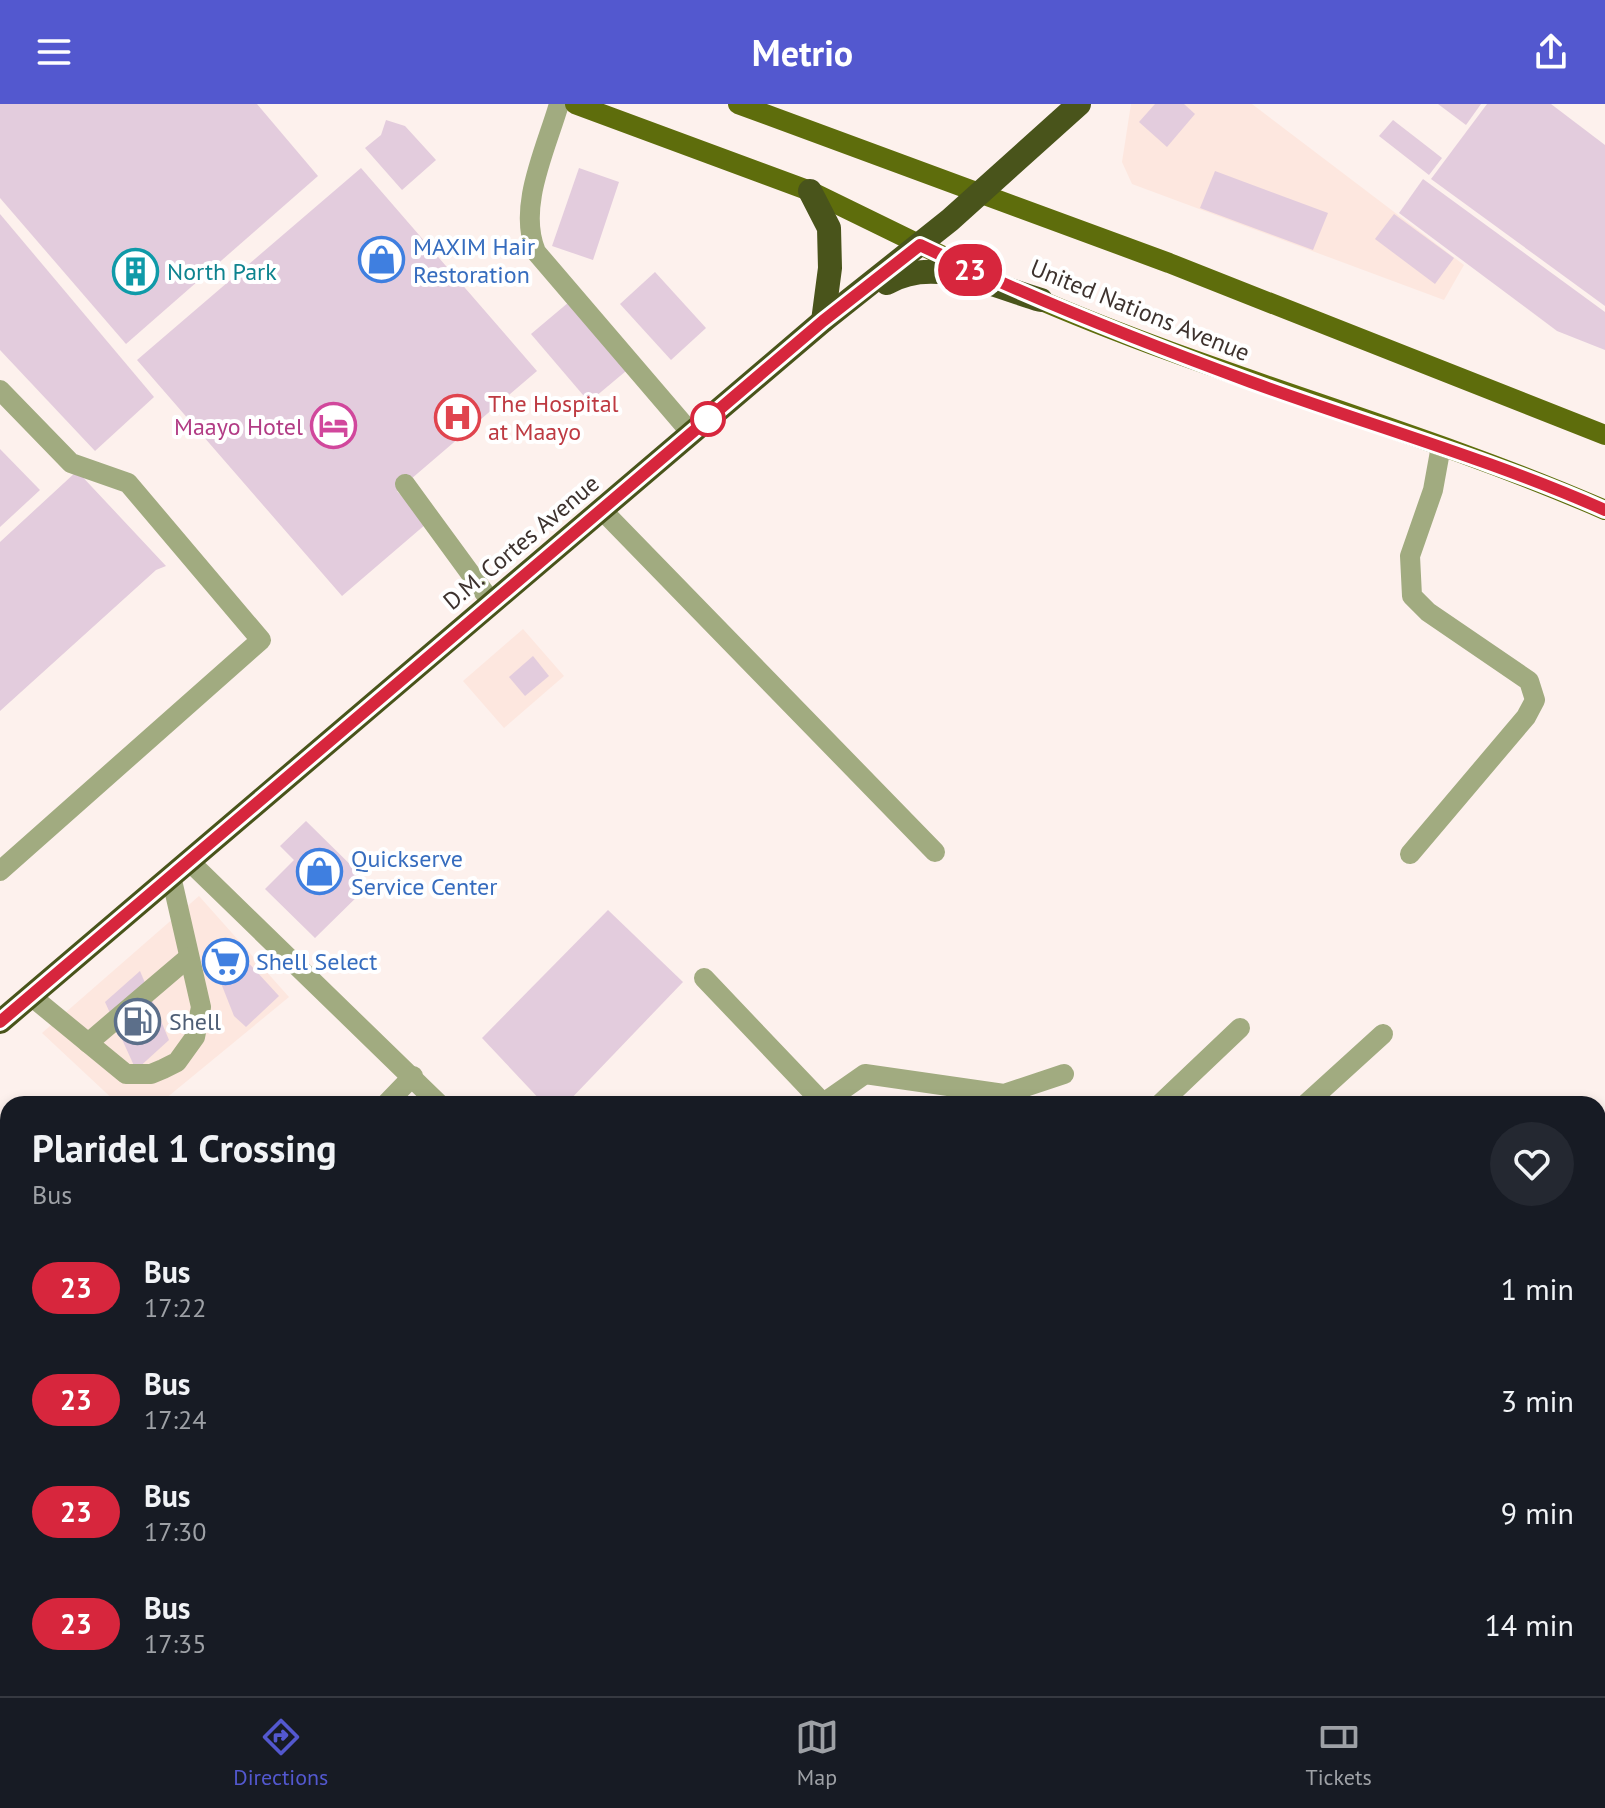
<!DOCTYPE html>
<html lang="en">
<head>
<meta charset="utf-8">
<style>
	body { margin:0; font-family:"PT Sans",sans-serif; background:#242831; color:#f1f3f6; height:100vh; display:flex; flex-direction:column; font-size:30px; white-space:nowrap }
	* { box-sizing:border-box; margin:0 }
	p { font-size:26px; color:#9ea1a6 }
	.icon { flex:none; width:44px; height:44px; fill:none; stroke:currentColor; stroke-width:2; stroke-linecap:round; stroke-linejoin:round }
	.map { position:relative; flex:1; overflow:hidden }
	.panel { position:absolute; left:0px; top:992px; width:1606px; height:600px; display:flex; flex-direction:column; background:#171b24; border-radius:24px 24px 0 0; box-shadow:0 4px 12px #0003 }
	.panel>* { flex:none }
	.badge { padding:0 16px; border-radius:26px; font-size:28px; line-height:52px }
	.map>.badge { position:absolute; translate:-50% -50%; box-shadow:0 0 0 4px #fff }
	.round { display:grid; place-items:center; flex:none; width:84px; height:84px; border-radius:42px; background:#242831 }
	.summary { display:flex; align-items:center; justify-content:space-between; height:136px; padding:0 32px }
	h1 { font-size:38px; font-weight:600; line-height:60px }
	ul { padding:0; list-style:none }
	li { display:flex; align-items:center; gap:24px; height:112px; padding:0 32px }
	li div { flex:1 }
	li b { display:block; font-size:30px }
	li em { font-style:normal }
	li .badge { min-width:88px; font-weight:700; text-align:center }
	header { display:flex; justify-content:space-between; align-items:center; height:104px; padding:0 32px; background:#5358cf; color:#fff; font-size:36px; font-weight:600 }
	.tab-bar { display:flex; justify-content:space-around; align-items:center; height:112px; border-top:2px solid #363941; background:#171b24; font-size:22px; color:#9ea1a6 }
	.tab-bar a { display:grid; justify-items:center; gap:4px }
	.tab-bar .current { color:#5358cf }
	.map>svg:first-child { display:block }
	.built { fill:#fde7df }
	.building { fill:#e3ccdd }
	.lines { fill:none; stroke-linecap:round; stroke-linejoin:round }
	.minor { stroke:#a1ab80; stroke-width:20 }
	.major { stroke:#5e6d0c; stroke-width:20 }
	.highway { stroke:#49541b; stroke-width:24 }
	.line-casing { stroke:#fff; stroke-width:18 }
	.line { stroke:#d7263d; stroke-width:12 }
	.stop-dot { fill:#fff; stroke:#d7263d; stroke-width:4 }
	.labels { text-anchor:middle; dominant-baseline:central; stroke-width:8; stroke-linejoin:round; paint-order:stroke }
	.shop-label { font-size:24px; fill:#366cbe; stroke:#fff; text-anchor:start }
	.culture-label { font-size:24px; fill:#0d838f; stroke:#fff; text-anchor:start }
	.street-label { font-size:24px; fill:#3d322e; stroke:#fff }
	.health-label { font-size:24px; fill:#be3a42; stroke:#fff; text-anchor:start }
	.hotel-label { font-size:24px; fill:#b23c85; stroke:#fff; text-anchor:end }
	.service-label { font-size:24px; fill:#4e5e75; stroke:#fff; text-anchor:start }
</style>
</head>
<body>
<header><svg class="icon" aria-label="menu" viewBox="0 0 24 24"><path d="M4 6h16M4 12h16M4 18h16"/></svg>Metrio<svg class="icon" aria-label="share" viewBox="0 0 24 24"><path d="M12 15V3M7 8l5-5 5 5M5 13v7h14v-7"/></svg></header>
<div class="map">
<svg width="1605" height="1592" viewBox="0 0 1605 1592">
	<rect width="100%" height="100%" fill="#fdf1ed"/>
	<g class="built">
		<path d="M1131,0H1252L1464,161L1444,196L1132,80L1122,58Z"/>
		<path d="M523,525L564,572L504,624L463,577Z"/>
		<path d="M199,792L289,893L159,1000H118L42,929Z"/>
		<path d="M0,1307L8,1314V1584H263L254,1592H0Z"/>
	</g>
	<g class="building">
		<path d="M0,0H257L318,72L126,240L0,94Z"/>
		<path d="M1155,0H1184L1195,10L1167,43L1139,18Z"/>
		<path d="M1438,0H1481L1466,21Z"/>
		<path d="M1487,0H1551L1605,41V202L1431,75Z"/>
		<path d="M386,16L405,22L436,56L402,86L365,44L381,31Z"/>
		<path d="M1393,16L1442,54L1429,71L1379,32Z"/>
		<path d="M361,64L537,267L397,387L426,420L342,492L137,256Z"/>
		<path d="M579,64L619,78L593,156L552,142Z"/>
		<path d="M1215,67L1328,109L1313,146L1200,104Z"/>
		<path d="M1423,75L1605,208V246L1557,227L1399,109Z"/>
		<path d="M0,110L154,293L95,347L0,246Z"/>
		<path d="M1394,110L1454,154L1435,180L1375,135Z"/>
		<path d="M655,168L706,224L671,256L620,200Z"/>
		<path d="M569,198L626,267L589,298L531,230Z"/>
		<path d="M0,345L40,386L0,423Z"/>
		<path d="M77,367L166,462L156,466L0,607V438Z"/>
		<path d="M533,552L549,572L525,592L509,573Z"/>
		<path d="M306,717L370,780L315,834L265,785L294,756L280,742Z"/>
		<path d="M608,806L683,878L566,1000H544L482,934Z"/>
		<path d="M233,842L279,892L246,923L234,912L213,859Z"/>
		<path d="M140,867L169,936L136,966L105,898Z"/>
		<path d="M1598,1150L1605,1157V1208L1598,1215Z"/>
		<path d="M1141,1584H1225L1217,1592H1149Z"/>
	</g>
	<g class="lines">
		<g class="minor">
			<path d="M559,0C546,45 517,103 536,148L691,329"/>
			<path d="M0,286L71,359L128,379L261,536L0,767"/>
			<path d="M405,380L492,499"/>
			<path d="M602,406L935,748"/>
			<path d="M1410,750L1526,613L1535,596L1529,577L1428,508L1412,492L1410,452L1433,386L1441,342"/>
			<path d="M189,757L439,1000"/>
			<path d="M704,874L823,999"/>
			<path d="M31,892L126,970H151L163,965L177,958L195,933L201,903L171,772"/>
			<path d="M88,939L189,853"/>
			<path d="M386,1000L413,972"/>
			<path d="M822,1000L865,970L1004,990L1064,970"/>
			<path d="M1160,1000L1240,924"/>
			<path d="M1306,1000L1383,930"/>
			<path d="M1598,1324L1605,1317"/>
			<path d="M0,1450L8,1457"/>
			<path d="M150,1584L159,1592"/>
			<path d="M1018,1584L1026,1592"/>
			<path d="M1317,1592L1325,1584"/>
		</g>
		<g class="major">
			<path d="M575,0L810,87L980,170"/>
			<path d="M738,0L1169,159L1605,331"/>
			<path d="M1028,191C1216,273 1417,324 1605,406"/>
		</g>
		<g class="highway">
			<path d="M810,87L829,124L830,164L823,217"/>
			<path d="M887,179C934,151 992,182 1041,196"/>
			<path d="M0,918L823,217L950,116L1079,0"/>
		</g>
	</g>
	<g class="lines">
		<defs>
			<path id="line" d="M0,918L823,217L920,141C1028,193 1139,237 1251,278C1369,321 1490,355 1605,406"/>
		</defs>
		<use href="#line" class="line-casing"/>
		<use href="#line" class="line"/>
	</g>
	<defs>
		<symbol id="shop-ring" viewBox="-11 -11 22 22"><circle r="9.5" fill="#fff" stroke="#3f7fe0" stroke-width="1.5"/><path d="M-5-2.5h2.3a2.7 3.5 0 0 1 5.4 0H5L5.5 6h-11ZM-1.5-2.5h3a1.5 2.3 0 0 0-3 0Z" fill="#3f7fe0"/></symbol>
		<symbol id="building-ring" viewBox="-11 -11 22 22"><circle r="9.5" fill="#fff" stroke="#0f9aa8" stroke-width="1.5"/><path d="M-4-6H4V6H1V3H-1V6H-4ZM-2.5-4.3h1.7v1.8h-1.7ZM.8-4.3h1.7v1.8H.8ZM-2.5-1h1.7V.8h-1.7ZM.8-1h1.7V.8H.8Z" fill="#0f9aa8"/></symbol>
		<symbol id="hospital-ring" viewBox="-11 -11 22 22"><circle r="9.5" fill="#fff" stroke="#e0444e" stroke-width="1.5"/><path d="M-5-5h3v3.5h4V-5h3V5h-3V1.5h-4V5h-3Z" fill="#e0444e"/></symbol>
		<symbol id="hotel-ring" viewBox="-11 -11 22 22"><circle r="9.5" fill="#fff" stroke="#d1479c" stroke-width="1.5"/><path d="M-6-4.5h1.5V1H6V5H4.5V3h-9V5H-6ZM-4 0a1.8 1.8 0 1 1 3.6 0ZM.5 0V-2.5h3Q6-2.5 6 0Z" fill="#d1479c"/></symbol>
		<symbol id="supermarket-ring" viewBox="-11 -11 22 22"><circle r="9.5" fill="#fff" stroke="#3f7fe0" stroke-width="1.5"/><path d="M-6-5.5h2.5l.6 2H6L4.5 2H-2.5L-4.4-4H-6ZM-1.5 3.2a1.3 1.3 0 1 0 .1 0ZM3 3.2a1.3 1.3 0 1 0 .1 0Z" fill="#3f7fe0"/></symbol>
		<symbol id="fuel-ring" viewBox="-11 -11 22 22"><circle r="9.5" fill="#fff" stroke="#5c6f8a" stroke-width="1.5"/><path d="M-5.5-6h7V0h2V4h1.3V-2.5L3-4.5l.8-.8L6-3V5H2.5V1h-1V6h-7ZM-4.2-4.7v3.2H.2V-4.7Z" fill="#5c6f8a"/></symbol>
	</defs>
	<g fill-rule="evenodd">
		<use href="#shop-ring" x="356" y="130" width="51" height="51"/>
		<use href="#building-ring" x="110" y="142" width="51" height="51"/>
		<use href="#hospital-ring" x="432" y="288" width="51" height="51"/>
		<use href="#hotel-ring" x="308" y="296" width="51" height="51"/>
		<use href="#shop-ring" x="294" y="742" width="51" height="51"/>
		<use href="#supermarket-ring" x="200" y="832" width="51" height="51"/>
		<use href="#fuel-ring" x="112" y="892" width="51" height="51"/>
	</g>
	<circle class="stop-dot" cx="708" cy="315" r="16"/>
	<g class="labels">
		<g class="shop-label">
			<text x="413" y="142">MAXIM Hair<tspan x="413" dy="28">Restoration</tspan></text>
			<text x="351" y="754">Quickserve<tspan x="351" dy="28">Service Center</tspan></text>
			<text x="256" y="857">Shell Select</text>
		</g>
		<g class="culture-label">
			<text x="167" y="167">North Park</text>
		</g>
		<g class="street-label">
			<text transform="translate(1140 206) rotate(22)">United Nations Avenue</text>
			<text transform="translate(521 438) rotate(-40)">D.M. Cortes Avenue</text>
		</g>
		<g class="health-label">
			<text x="488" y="299">The Hospital<tspan x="488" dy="28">at Maayo</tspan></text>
		</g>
		<g class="hotel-label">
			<text x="303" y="322">Maayo Hotel</text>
		</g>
		<g class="service-label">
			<text x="169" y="917">Shell</text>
		</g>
	</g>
</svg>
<b class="badge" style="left:970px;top:166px;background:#d7263d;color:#fff">23</b>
<section class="panel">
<div class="summary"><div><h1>Plaridel 1 Crossing</h1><p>Bus</p></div><a class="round"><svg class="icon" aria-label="heart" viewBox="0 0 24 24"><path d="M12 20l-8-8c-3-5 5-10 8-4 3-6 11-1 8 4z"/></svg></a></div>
<ul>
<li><span class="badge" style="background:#d7263d;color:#fff">23</span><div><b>Bus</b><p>17:22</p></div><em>1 min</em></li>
<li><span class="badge" style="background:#d7263d;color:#fff">23</span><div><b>Bus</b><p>17:24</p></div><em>3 min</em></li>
<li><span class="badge" style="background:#d7263d;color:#fff">23</span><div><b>Bus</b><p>17:30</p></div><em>9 min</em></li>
<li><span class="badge" style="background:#d7263d;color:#fff">23</span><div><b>Bus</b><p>17:35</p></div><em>14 min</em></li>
</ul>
</section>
</div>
<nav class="tab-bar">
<a class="current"><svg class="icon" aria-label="directions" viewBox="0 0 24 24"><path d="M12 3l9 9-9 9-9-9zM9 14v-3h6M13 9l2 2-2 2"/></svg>Directions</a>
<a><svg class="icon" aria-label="map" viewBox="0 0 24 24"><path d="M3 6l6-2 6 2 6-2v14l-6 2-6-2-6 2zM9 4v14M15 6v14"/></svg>Map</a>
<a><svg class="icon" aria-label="tickets" viewBox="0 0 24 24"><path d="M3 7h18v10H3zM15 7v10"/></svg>Tickets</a>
</nav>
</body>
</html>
